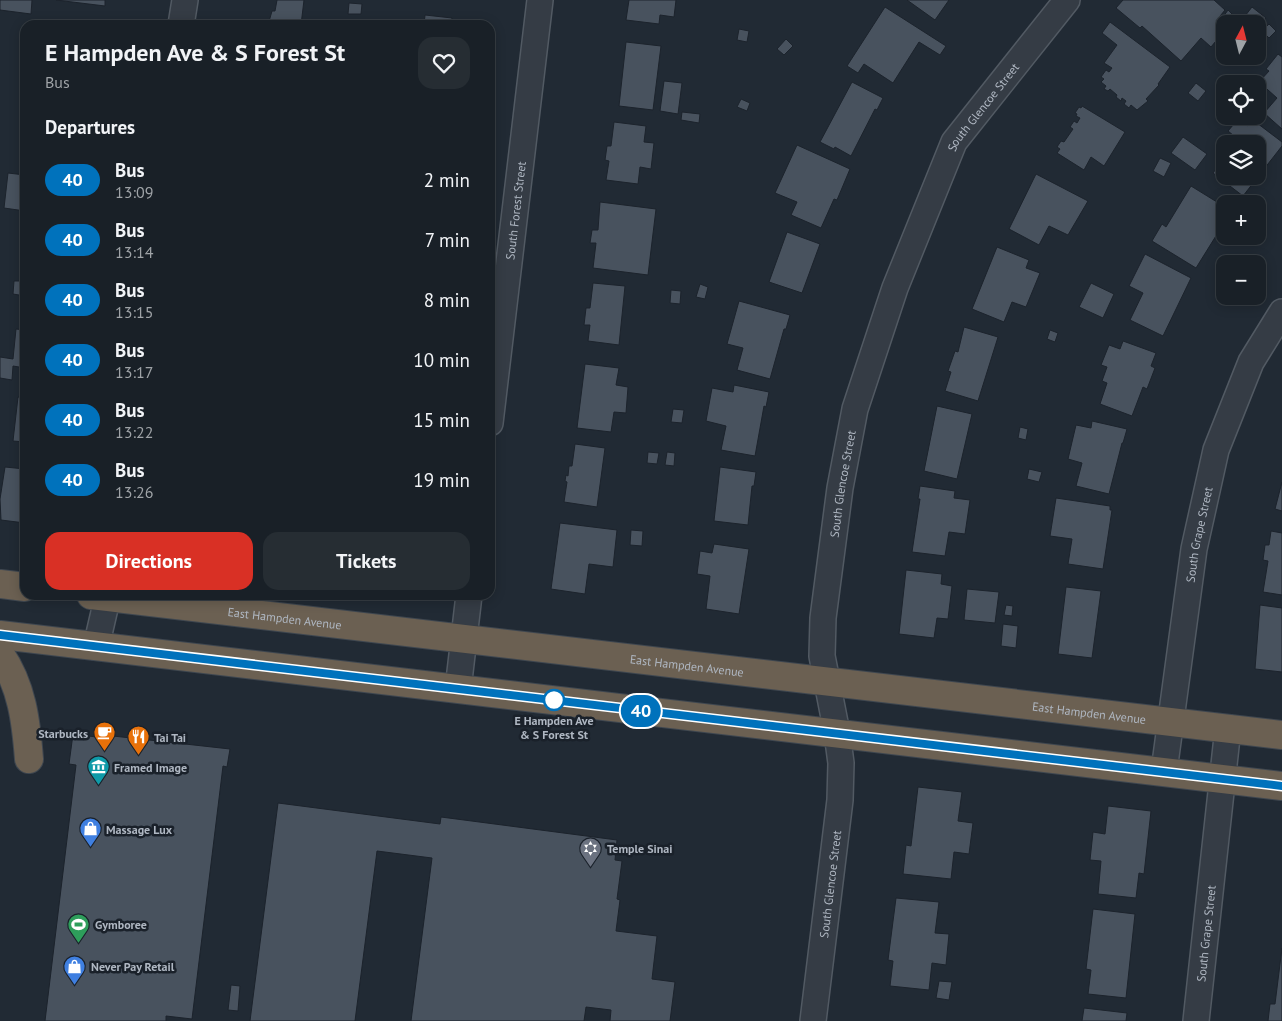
<!DOCTYPE html>
<html lang="en">
<head>
<meta charset="utf-8">
<style>
	body { margin:0; font-family:"PT Sans",sans-serif; background:#262d33; color:#f1f3f6; height:100vh; display:flex; flex-direction:column; font-size:19px; white-space:nowrap }
	* { box-sizing:border-box; margin:0 }
	p { font-size:16px; color:#9fa3a7 }
	.icon { flex:none; width:28px; height:28px; fill:none; stroke:currentColor; stroke-width:2; stroke-linecap:round; stroke-linejoin:round }
	.map { position:relative; flex:1; overflow:hidden }
	.side { position:absolute; left:20px; top:20px; width:475px; height:580px; display:flex; flex-direction:column; background:#192027; border-radius:15px; box-shadow:0 2px 12px #0003,0 0 0 1px #373e44 }
	.side>* { flex:none }
	.badge { padding:0 10px; border-radius:16px; font-size:18px; line-height:32px }
	.needle { width:32px; rotate:7deg }
	.buttons { position:absolute; left:1216px; top:15px; display:grid; gap:10px }
	.buttons a { display:grid; place-items:center; width:50px; height:50px; border-radius:10px; background:#192027; box-shadow:0 2px 12px #0003,0 0 0 1px #373e44; font-size:25px }
	.map>.badge { position:absolute; translate:-50% -50%; box-shadow:0 0 0 2px #fff }
	h2 { padding:0 25px; font-size:19px; line-height:45px }
	.round { display:grid; place-items:center; flex:none; width:52px; height:52px; border-radius:15px; background:#262d33 }
	.summary { display:flex; align-items:center; justify-content:space-between; height:85px; padding:0 25px }
	h1 { font-size:24px; font-weight:600; line-height:38px }
	.cta { display:flex; gap:10px; margin-top:auto; padding:10px 25px }
	.cta a { flex:1; height:58px; border-radius:15px; background:#d93025; color:#fff; font-size:20px; font-weight:600; line-height:58px; text-align:center }
	.cta a+a { background:#262d33; color:#f1f3f6 }
	ul { padding:0; list-style:none }
	li { display:flex; align-items:center; gap:15px; height:60px; padding:0 25px }
	li div { flex:1 }
	li b { display:block; font-size:19px }
	li em { font-style:normal }
	li .badge { min-width:55px; font-weight:700; text-align:center }
	.map>svg:first-child { display:block }
	.building { fill:#48525e; stroke:#1c232c }
	.lines { fill:none; stroke-linecap:round; stroke-linejoin:round }
	.street-casing { stroke:#525a63; stroke-width:28 }
	.highway-casing { stroke:#3f4750; stroke-width:30 }
	.street { stroke:#353c45; stroke-width:25 }
	.highway { stroke:#6b6052; stroke-width:28 }
	.line-casing { stroke:#fff; stroke-width:11 }
	.line { stroke:#0072bc; stroke-width:8 }
	.stop-dot { fill:#fff; stroke:#0072bc; stroke-width:2.5 }
	.labels { text-anchor:middle; dominant-baseline:central; stroke-width:5; stroke-linejoin:round; paint-order:stroke }
	.street-label { font-size:12px; fill:#afb7c2; stroke:#1a212a }
	.stop-label { font-size:12px; font-weight:bold; fill:#afb7c2; stroke:#1a212a }
	.poi-label { font-size:12px; font-weight:bold; fill:#afb7c2; stroke:#1a212a; text-anchor:start }
</style>
</head>
<body>
<div class="map">
<svg width="1282" height="1021" viewBox="0 0 1282 1021">
	<rect width="100%" height="100%" fill="#212a34"/>
	<g class="building">
		<path d="M0,0H32L31,14L0,10Z"/>
		<path d="M56,0H105V6Z"/>
		<path d="M277,0H304L301,25H268L272,11H275Z"/>
		<path d="M629,0H676L674,17L660,15L659,24L626,20Z"/>
		<path d="M907,0H949L935,20Z"/>
		<path d="M1123,0H1214L1225,10L1216,21L1225,30L1211,47L1201,38L1181,61L1142,26L1140,28L1116,8Z"/>
		<path d="M349,3L362,4L361,14H348Z"/>
		<path d="M885,7L946,46L940,55L919,42L893,83L864,64L858,73L847,66Z"/>
		<path d="M1252,7L1266,18L1259,27L1258,24H1254L1245,16Z"/>
		<path d="M1228,10L1234,16L1228,22L1223,17Z"/>
		<path d="M425,15L452,18L451,25H424Z"/>
		<path d="M1235,16L1244,24H1229Z"/>
		<path d="M1110,22L1170,67L1158,84L1159,85L1146,99L1148,101L1137,110L1131,105L1129,108L1124,104L1126,101L1122,98L1121,101L1116,97L1117,95L1110,89L1108,91L1104,89L1106,86L1101,82L1104,79L1101,77L1106,70L1109,72L1112,68L1104,63L1117,45L1102,33Z"/>
		<path d="M1269,24L1276,31L1269,38L1262,31Z"/>
		<path d="M739,29L749,31L747,42L737,40Z"/>
		<path d="M786,39L793,46L784,55L777,49Z"/>
		<path d="M626,42L661,46L653,110L619,106Z"/>
		<path d="M1278,54L1282,57V129L1264,113L1277,98L1259,82L1269,71L1266,69Z"/>
		<path d="M664,81L682,83L678,114L660,111Z"/>
		<path d="M852,82L883,98L877,110L875,109L851,156L835,147L834,149L820,142Z"/>
		<path d="M1196,83L1206,91L1198,101L1188,93Z"/>
		<path d="M741,99L750,103L747,111L737,107Z"/>
		<path d="M1082,106L1125,132L1104,166L1091,157L1084,170L1057,153L1060,149L1057,147L1061,141L1064,142L1073,129L1070,127L1074,121L1077,123L1080,118L1076,116L1077,114L1075,113L1079,107L1081,108Z"/>
		<path d="M682,112L700,114L699,123L681,120Z"/>
		<path d="M1239,118L1248,126L1253,120L1282,142V146L1243,196L1213,173L1225,157V176H1258V144H1236L1239,140L1228,131Z"/>
		<path d="M614,122L646,126L644,142L654,143L651,169L640,167L638,184L606,180L609,161L605,160L607,146H611Z"/>
		<path d="M1183,137L1207,154L1195,170L1171,153Z"/>
		<path d="M797,145L850,169L837,200L834,199L821,228L791,215L797,202L775,193Z"/>
		<path d="M1160,158L1171,163L1164,177L1153,171Z"/>
		<path d="M8,173L25,175V211L4,208Z"/>
		<path d="M1036,174L1088,201L1068,235L1049,226L1039,245L1009,229Z"/>
		<path d="M1191,186L1225,207V223H1224L1196,268L1152,241L1162,224L1166,227Z"/>
		<path d="M600,202L656,209L648,275L593,268L596,243H590L592,230H598Z"/>
		<path d="M787,232L820,244L802,293L769,282Z"/>
		<path d="M997,247L1029,260L1026,268L1040,273L1026,307L1012,302L1004,322L972,309Z"/>
		<path d="M1145,254L1191,278L1163,336L1130,320L1143,293L1129,286Z"/>
		<path d="M14,281H25V296L13,294Z"/>
		<path d="M593,283L625,286L619,345L588,341L590,325H584L586,308H590Z"/>
		<path d="M1091,283L1114,294L1103,318L1079,307Z"/>
		<path d="M700,284L708,287L705,299L696,297Z"/>
		<path d="M671,290L681,291L680,304L670,303Z"/>
		<path d="M739,301L790,315L786,329H784L770,379L737,370L743,348L727,344Z"/>
		<path d="M964,327L998,337L978,401L945,391L951,372L948,371L955,351L958,352Z"/>
		<path d="M16,329L25,330V368L13,366L12,380L0,378V357L13,359Z"/>
		<path d="M1050,330L1058,333L1055,342L1047,339Z"/>
		<path d="M1123,341L1156,353L1151,366L1155,368L1147,389L1143,387L1132,416L1100,404L1107,383L1102,381L1107,367L1101,365L1109,345L1120,349Z"/>
		<path d="M585,364L619,368L616,385L628,387L626,413L614,412L611,432L577,428Z"/>
		<path d="M734,385L769,392L766,407L764,406L755,456L721,450L726,426L706,421L712,388L733,392Z"/>
		<path d="M18,397L25,398V442L13,441Z"/>
		<path d="M937,406L972,414L957,479L924,471Z"/>
		<path d="M673,409L684,410L682,423L671,422Z"/>
		<path d="M1092,421L1127,429L1123,443H1122L1109,494L1076,486L1082,463L1068,459L1076,425L1091,428Z"/>
		<path d="M1020,427L1028,429L1026,440L1018,438Z"/>
		<path d="M575,444L605,448L597,507L564,502L567,482L565,481L566,475L568,476L569,466H572Z"/>
		<path d="M648,452L659,453L657,464L647,463Z"/>
		<path d="M667,452L675,453L674,466L665,465Z"/>
		<path d="M5,467L25,469V523L1,520L0,499Z"/>
		<path d="M720,467L756,472L754,486H752L748,525L714,521Z"/>
		<path d="M1029,469L1042,472L1039,482L1027,479Z"/>
		<path d="M1282,482V511L1275,509Z"/>
		<path d="M920,486L955,491L954,498L970,500L965,534L949,532L945,556L912,552L920,499H918Z"/>
		<path d="M1056,498L1110,506V510H1112L1103,569L1068,564L1072,539L1050,536Z"/>
		<path d="M560,523L617,530L613,567L589,564L585,594L551,589Z"/>
		<path d="M631,530L643,531L642,546L630,545Z"/>
		<path d="M1271,531L1282,533V595L1263,592L1268,561L1263,560L1265,545H1269Z"/>
		<path d="M714,544L749,549L739,614L706,609L710,576L697,574L700,551L712,553Z"/>
		<path d="M906,570L942,574L941,584L952,586L948,619L937,618L934,638L899,634Z"/>
		<path d="M1066,587L1101,591L1092,658L1058,654Z"/>
		<path d="M967,589L999,592L995,623L964,620Z"/>
		<path d="M1006,605L1013,606L1012,616L1004,615Z"/>
		<path d="M1260,605L1282,608V672L1255,669Z"/>
		<path d="M1003,624L1018,626L1016,648L1001,646Z"/>
		<path d="M73,734L112,739L113,736L230,749L227,767L223,766L192,1019L166,1016V1021H45L76,765L69,764Z"/>
		<path d="M918,787L962,792L958,821L973,823L969,854L954,852L951,879L903,874L906,845L911,846Z"/>
		<path d="M278,803L440,824L441,817L617,840L615,860L622,861L617,899L620,900L616,931L657,936L652,979L675,982L670,1021H610L611,1010L586,1007L584,1021H411L432,858L377,851L355,1021H250Z"/>
		<path d="M1108,806L1151,811L1144,874L1139,873L1136,898L1098,894L1101,861L1090,860L1093,832L1105,834Z"/>
		<path d="M896,898L939,902L935,933L949,934L946,965L932,963L929,990L890,986L893,961L888,960Z"/>
		<path d="M1093,909L1135,914L1126,998L1088,994L1091,970L1086,969Z"/>
		<path d="M1282,948V1021H1268L1270,1004H1275Z"/>
		<path d="M939,981L952,982L949,1000L936,998Z"/>
		<path d="M231,985L240,986L238,1011L228,1010Z"/>
		<path d="M1084,1008L1127,1013L1126,1021H1082Z"/>
	</g>
	<g class="lines">
		<defs>
			<g id="street">
				<path d="M181,25L185,0"/>
				<path id="s1" d="M490,423L540,0"/>
				<path d="M96,647L108,595"/>
				<path d="M458,689L469,595"/>
				<path id="s2" d="M1164,771L1194,549L1216,450L1251,362L1282,312"/>
				<path id="s3" d="M813,1021L840,800L841,763L837,733L822,656L823,618L840,488L855,409L895,288L954,142L1067,0"/>
				<path id="s4" d="M1196,1021L1228,728"/>
			</g>
			<g id="highway">
				<path d="M0,584L25,587"/>
				<path id="s5" d="M91,595L1282,735"/>
				<path d="M0,635L1282,786"/>
				<path d="M0,654C22,686 26,721 29,759"/>
			</g>
		</defs>
		<use href="#street" class="street-casing"/>
		<use href="#highway" class="highway-casing"/>
		<use href="#street" class="street"/>
		<use href="#highway" class="highway"/>
	</g>
	<g class="lines">
		<defs>
			<path id="line" d="M0,635L1282,786"/>
		</defs>
		<use href="#line" class="line-casing"/>
		<use href="#line" class="line"/>
	</g>
	<defs>
		<symbol id="cafe-pin" viewBox="-11 -11 22 30"><path d="M0 17L-7.5 6A9.5 9.5 0 1 1 7.5 6Z" fill="#e8710a" stroke="#1a212a"/><path d="M-5.5-4.5H6V0H3Q3 3.5 0 3.5H-2.5Q-5.5 3.5-5.5 0ZM3-3.2v2h1.7v-2ZM-6 4.5H4V6H-6Z" fill="#fff"/></symbol>
		<symbol id="restaurant-pin" viewBox="-11 -11 22 30"><path d="M0 17L-7.5 6A9.5 9.5 0 1 1 7.5 6Z" fill="#e8710a" stroke="#1a212a"/><path d="M-5-6h1v4h1v-4h1v4h1v-4h1v5L-1.5 .5V6h-2V.5L-5-1ZM5-6V6H3V1.5H1.5Q1.5-4 5-6Z" fill="#fff"/></symbol>
		<symbol id="museum-pin" viewBox="-11 -11 22 30"><path d="M0 17L-7.5 6A9.5 9.5 0 1 1 7.5 6Z" fill="#0f9aa8" stroke="#1a212a"/><path d="M0-6L6-3V-2H-6V-3ZM-5-1h2V3h-2ZM-1-1h2V3h-2ZM3-1h2V3H3ZM-6 4H6V6H-6Z" fill="#fff"/></symbol>
		<symbol id="shop-pin" viewBox="-11 -11 22 30"><path d="M0 17L-7.5 6A9.5 9.5 0 1 1 7.5 6Z" fill="#3f7fe0" stroke="#1a212a"/><path d="M-5-2.5h2.3a2.7 3.5 0 0 1 5.4 0H5L5.5 6h-11ZM-1.5-2.5h3a1.5 2.3 0 0 0-3 0Z" fill="#fff"/></symbol>
		<symbol id="synagogue-pin" viewBox="-11 -11 22 30"><path d="M0 17L-7.5 6A9.5 9.5 0 1 1 7.5 6Z" fill="#6b7280" stroke="#1a212a"/><path d="M0-6.5L5.6 3.2H-5.6ZM0 6.5L5.6-3.2H-5.6Z" fill="#fff"/></symbol>
		<symbol id="stadium-pin" viewBox="-11 -11 22 30"><path d="M0 17L-7.5 6A9.5 9.5 0 1 1 7.5 6Z" fill="#2e9e5b" stroke="#1a212a"/><path d="M0-5a6.5 5 0 1 0 0 10a6.5 5 0 1 0 0-10ZM-3.5-1.8h7v3.6h-7Z" fill="#fff"/></symbol>
	</defs>
	<g fill-rule="evenodd">
		<use href="#cafe-pin" x="92" y="720" width="25" height="34"/>
		<use href="#restaurant-pin" x="126" y="724" width="25" height="34"/>
		<use href="#museum-pin" x="86" y="754" width="25" height="34"/>
		<use href="#shop-pin" x="78" y="816" width="25" height="34"/>
		<use href="#synagogue-pin" x="578" y="836" width="25" height="34"/>
		<use href="#stadium-pin" x="66" y="912" width="25" height="34"/>
		<use href="#shop-pin" x="62" y="954" width="25" height="34"/>
	</g>
	<circle class="stop-dot" cx="554" cy="700" r="10"/>
	<g class="labels">
		<g class="street-label">
			<text stroke="none"><textPath href="#s3" startOffset="948">South Glencoe Street</textPath></text>
			<text stroke="none"><textPath href="#s1" startOffset="214">South Forest Street</textPath></text>
			<text stroke="none"><textPath href="#s3" startOffset="542">South Glencoe Street</textPath></text>
			<text stroke="none"><textPath href="#s2" startOffset="239">South Grape Street</textPath></text>
			<text stroke="none"><textPath href="#s5" startOffset="195">East Hampden Avenue</textPath></text>
			<text stroke="none"><textPath href="#s5" startOffset="600">East Hampden Avenue</textPath></text>
			<text stroke="none"><textPath href="#s5" startOffset="1005">East Hampden Avenue</textPath></text>
			<text stroke="none"><textPath href="#s3" startOffset="138">South Glencoe Street</textPath></text>
			<text stroke="none"><textPath href="#s4" startOffset="88">South Grape Street</textPath></text>
		</g>
		<g class="stop-label">
			<text x="554" y="720">E Hampden Ave<tspan x="554" dy="14">&amp; S Forest St</tspan></text>
		</g>
		<g class="poi-label">
			<text x="88" y="733" text-anchor="end">Starbucks</text>
			<text x="154" y="737">Tai Tai</text>
			<text x="114" y="767">Framed Image</text>
			<text x="106" y="829">Massage Lux</text>
			<text x="607" y="848">Temple Sinai</text>
			<text x="95" y="924">Gymboree</text>
			<text x="91" y="966">Never Pay Retail</text>
		</g>
	</g>
</svg>
<div class="buttons">
<a><svg class="needle" viewBox="-14 -14 28 28"><path d="M0-13l5 13h-10z" fill="#e53935"/><path d="M0 13l5-13h-10z" fill="#9fa3a7"/></svg></a>
<a><svg class="icon" aria-label="locate" viewBox="0 0 24 24"><circle cx="12" cy="12" r="6"/><path d="M12 2v4M12 18v4M2 12h4M18 12h4"/></svg></a>
<a><svg class="icon" aria-label="layers" viewBox="0 0 24 24"><path d="M12 4l9 5-9 5-9-5zM3 14l9 5 9-5"/></svg></a>
<a>+</a>
<a>−</a>
</div>
<b class="badge" style="left:641px;top:711px;background:#0072bc;color:#fff">40</b>
<section class="side">
<div class="summary"><div><h1>E Hampden Ave &amp; S Forest St</h1><p>Bus</p></div><a class="round"><svg class="icon" aria-label="heart" viewBox="0 0 24 24"><path d="M12 20l-8-8c-3-5 5-10 8-4 3-6 11-1 8 4z"/></svg></a></div>
<h2>Departures</h2>
<ul>
<li><span class="badge" style="background:#0072bc;color:#fff">40</span><div><b>Bus</b><p>13:09</p></div><em>2 min</em></li>
<li><span class="badge" style="background:#0072bc;color:#fff">40</span><div><b>Bus</b><p>13:14</p></div><em>7 min</em></li>
<li><span class="badge" style="background:#0072bc;color:#fff">40</span><div><b>Bus</b><p>13:15</p></div><em>8 min</em></li>
<li><span class="badge" style="background:#0072bc;color:#fff">40</span><div><b>Bus</b><p>13:17</p></div><em>10 min</em></li>
<li><span class="badge" style="background:#0072bc;color:#fff">40</span><div><b>Bus</b><p>13:22</p></div><em>15 min</em></li>
<li><span class="badge" style="background:#0072bc;color:#fff">40</span><div><b>Bus</b><p>13:26</p></div><em>19 min</em></li>
</ul>
<div class="cta"><a>Directions</a><a>Tickets</a></div>
</section>
</div>
</body>
</html>
